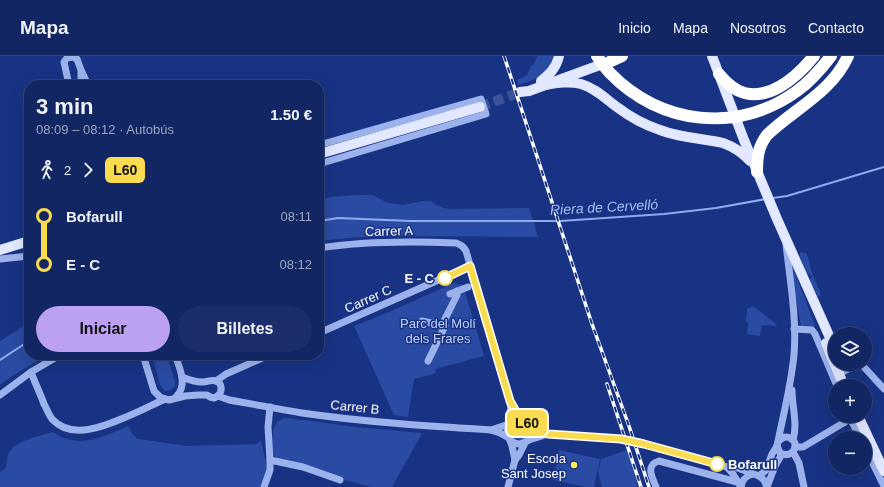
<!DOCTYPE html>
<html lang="es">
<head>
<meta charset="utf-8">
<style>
	body { margin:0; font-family:Helvetica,sans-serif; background:#1b2e69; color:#f1f3f6; height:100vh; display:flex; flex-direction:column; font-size:15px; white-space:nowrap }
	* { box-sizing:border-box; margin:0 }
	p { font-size:13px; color:#9ca5be }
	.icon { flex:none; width:22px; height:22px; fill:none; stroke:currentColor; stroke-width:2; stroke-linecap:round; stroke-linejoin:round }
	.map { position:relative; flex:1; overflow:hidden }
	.details { position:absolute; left:24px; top:24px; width:300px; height:280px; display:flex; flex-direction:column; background:#122663; border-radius:16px; box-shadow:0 4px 16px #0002,0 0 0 1px #314378 }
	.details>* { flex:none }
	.badge { padding:0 8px; border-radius:6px; font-size:14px; line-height:26px }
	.buttons { position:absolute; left:828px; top:271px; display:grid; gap:8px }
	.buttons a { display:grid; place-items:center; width:44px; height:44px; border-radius:50%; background:#122663; box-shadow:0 4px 16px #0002,0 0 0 1px #314378; font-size:20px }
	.map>.badge { position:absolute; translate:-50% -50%; box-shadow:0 0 0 2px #fff }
	.legs { display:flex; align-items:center; gap:6px; height:44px; padding:0 12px; font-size:13px }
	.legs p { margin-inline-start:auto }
	.summary { display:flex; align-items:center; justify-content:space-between; height:68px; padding:0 12px }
	h1 { font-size:22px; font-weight:700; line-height:30px }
	.button { display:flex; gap:8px; margin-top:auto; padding:8px 12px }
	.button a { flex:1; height:46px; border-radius:24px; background:#bca0f2; color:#111; font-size:16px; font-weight:700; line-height:46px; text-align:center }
	.button a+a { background:#1b2e69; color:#f1f3f6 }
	ul { padding:0 12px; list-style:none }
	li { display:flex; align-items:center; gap:14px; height:48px; font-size:15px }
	li i { display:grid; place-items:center; width:6px; height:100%; margin:0 5px; background:currentColor }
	li i::after { content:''; width:10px; height:10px; margin:-5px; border:3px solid; border-radius:50%; background:#122663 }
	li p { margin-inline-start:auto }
	li:first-child i { background:linear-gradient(#0000 50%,currentColor 0) }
	li:last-child i { background:linear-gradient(currentColor 50%,#0000 0) }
	header { display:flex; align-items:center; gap:24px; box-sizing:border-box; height:56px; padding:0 20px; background:#122663; border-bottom:1px solid #314378 }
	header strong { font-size:19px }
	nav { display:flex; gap:22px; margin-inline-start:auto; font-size:14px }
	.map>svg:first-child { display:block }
	.green { fill:#2a4ba3 }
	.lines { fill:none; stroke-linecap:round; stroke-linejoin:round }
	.stream { stroke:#8faaef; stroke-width:2 }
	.major-tunnel { stroke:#3b5296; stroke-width:10; stroke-dasharray:10 5; stroke-linecap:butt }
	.minor { stroke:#9cb2ec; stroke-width:7 }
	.major { stroke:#e2e8ff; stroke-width:10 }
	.highway { stroke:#fff; stroke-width:12 }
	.rail-casing { stroke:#fff; stroke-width:3.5 }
	.rail { stroke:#183384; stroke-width:2; stroke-dasharray:6; stroke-linecap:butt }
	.line-1-casing { stroke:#fff; stroke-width:9 }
	.line-1 { stroke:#f9db4f; stroke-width:6 }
	.stop-1-dot { fill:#fff; stroke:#f9db4f; stroke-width:2 }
	.poi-dot { fill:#ffed58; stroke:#183384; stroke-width:1.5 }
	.labels { text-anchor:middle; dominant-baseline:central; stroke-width:3; stroke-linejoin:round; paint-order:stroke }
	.street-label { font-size:13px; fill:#fff; stroke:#183384 }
	.stop-label { font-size:13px; font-weight:bold; fill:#fff; stroke:#183384; text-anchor:end }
	.park-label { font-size:13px; fill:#c1d1f9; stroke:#183384 }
	.poi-label { font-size:13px; fill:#fff; stroke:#183384; text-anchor:end }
	.water-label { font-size:14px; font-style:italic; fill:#a8bdf4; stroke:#183384 }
</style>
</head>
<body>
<header>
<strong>Mapa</strong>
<nav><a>Inicio</a><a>Mapa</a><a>Nosotros</a><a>Contacto</a></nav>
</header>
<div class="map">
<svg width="884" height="431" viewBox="0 0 884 431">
	<rect width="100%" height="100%" fill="#183384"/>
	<g class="green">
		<path d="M537,0H553C549,18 535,24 518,29L517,24L527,19L531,10L534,8Z"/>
		<path d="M356,139H373L386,146L395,148L403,149L424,145H431L437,149L444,152L450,153L529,152L538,181L398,180L348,182L319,185V143L331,141Z"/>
		<path d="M801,196L806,197L808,201L811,214L820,236V240L819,241L818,240L810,225L812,220L806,216L800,200V198Z"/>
		<path d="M788,199L815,269L814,271L801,270Z"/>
		<path d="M454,227L463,229L484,300L435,313L436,317L414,323L408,361L394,359L354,270L382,259Z"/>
		<path d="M753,250L775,267L777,270L762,269L760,280L747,278L748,266H746L747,253Z"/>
		<path d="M29,267V299H47L12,320L0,329V285Z"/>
		<path d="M152,299H167L175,326V330L171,334L166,335L163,333L160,329Z"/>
		<path d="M283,362H289L355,371L422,377L392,431H371L338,422L276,402C271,395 271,376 276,368C277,365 281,364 283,362Z"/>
		<circle cx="520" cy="376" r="8"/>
		<path d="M128,370L132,378L138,383L167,387L187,390L257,388L261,384L267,413L260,431H0V416L5,413C7,408 7,401 9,397C16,384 40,380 53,376C77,394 104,381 128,370Z"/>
		<path d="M559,394L600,403L594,431H585L553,424Z"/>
		<path d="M627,394L638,431H602L598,416L601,403Z"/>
	</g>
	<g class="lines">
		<g class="stream">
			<path d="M773,142L787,140L884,111"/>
			<path d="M319,165L338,162L411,165H561L664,158L716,152L766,143"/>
			<path d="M0,304L29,285"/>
		</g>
		<path class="major-tunnel" d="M480,51L520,36"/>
		<g class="minor">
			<path d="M81,16V29"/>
			<path d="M69,29L64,6L67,2L73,1L77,3L81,14L88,29"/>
			<path d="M319,89L396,67L481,43L486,58L319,108"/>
			<path d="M319,192C364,185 410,185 456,187C461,189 463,190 466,195L510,345L511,358L509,368L507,375L509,382L512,390L515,404L508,431"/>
			<path d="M0,203L29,200"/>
			<path d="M450,238L468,231"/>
			<path d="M422,265L445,270L428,305"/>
			<path d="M442,269L457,239V235"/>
			<path d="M794,273L812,274L815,278L837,330"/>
			<path d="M319,277L470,210"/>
			<path d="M143,299L154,335L160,341L165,343"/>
			<path d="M175,299C180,313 188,329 176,341"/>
			<path d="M857,308L863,310L884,333"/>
			<path d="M844,315L858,308"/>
			<path d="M31,316C35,327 40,337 44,348C47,353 49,360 53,364C72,384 105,370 126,361C139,356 152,349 165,343L169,344L185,340L198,339H207L210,341L214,342L218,340L229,344C253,348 277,353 302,357C364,366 428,370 491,374L500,377L509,382"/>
			<path d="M182,321C189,324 196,326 203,326C208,326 211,323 216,325C223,327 222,336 218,340"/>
			<path d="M216,325L226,318L269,299"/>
			<path d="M792,334C792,351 798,368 793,384"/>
			<path d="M0,339L31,316L60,299"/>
			<path d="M511,347L520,360L524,365L530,369L548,378L621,383L644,388L727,411H735L759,420L764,424L767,431"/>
			<path d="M849,360L860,382"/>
			<path d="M491,374L509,368L516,364L524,365"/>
			<path d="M511,385C519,390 521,388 529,384C535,382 542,380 548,378"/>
			<path d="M777,390L780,397C788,401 796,397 795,387C791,380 784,379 779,385"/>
			<path d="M795,391H803L850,363"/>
			<path d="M865,392L884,430"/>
			<path d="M793,396L799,407L804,431"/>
			<path d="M270,404L303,411L340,424"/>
			<path d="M515,404L519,399L525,387"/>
			<path d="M727,411L733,418L741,431"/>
			<path d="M759,420L766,414L772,398L777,390C783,360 791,330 794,299C797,262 790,225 786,188"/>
			<path d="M264,431L270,414V404L268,371L270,351"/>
			<path d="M656,431C652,421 645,409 659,405L737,426"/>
			<path d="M741,431C742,423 746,420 753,418"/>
			<path d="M767,431L775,410L782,398"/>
		</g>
		<g class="major">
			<path d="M712,0L744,84L777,163L835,293"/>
			<path d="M541,25C550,18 556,12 559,0"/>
			<path d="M545,29C557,27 569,25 581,28C595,32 606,43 617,51C630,61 645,69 660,74C680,82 702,82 723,87C734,91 742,96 750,105"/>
			<path d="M520,36L529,35L608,6"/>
			<path d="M319,98L480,51"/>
			<path d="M0,194L29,185"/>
			<path d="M826,287L844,330"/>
			<path d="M858,360L884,415"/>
		</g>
		<g class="highway">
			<path d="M597,0C601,6 605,12 610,17C660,69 738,78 797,35C811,25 821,13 831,0"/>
			<path d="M611,5L622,0"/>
			<path d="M719,18C724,24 730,30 737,34C766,49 797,21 814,0"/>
			<path d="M757,116C757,101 758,91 767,79C794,53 832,36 848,0"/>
		</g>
		<defs>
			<g id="rail">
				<path d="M504,0L592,268L629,370L649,431"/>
				<path d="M607,328L641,431"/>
			</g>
		</defs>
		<use href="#rail" class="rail-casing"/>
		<use href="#rail" class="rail"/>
	</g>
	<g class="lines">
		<defs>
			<path id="line-1" d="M445,222L470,210L510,345L515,354L524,365L530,369L548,378L621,383L644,388L717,408"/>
		</defs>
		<use href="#line-1" class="line-1-casing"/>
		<use href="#line-1" class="line-1"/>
	</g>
	<g class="stop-1-dot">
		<circle cx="445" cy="222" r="7"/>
		<circle cx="717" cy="408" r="7"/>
	</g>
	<circle class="poi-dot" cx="574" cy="409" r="4"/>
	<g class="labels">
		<g class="street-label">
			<text transform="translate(389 175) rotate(-1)">Carrer A</text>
			<text transform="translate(368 243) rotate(-24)">Carrer C</text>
			<text transform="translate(355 351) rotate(6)">Carrer B</text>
		</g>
		<g class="stop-label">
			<text x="434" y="222">E - C</text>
			<text x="728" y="408" text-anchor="start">Bofarull</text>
		</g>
		<g class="park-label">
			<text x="438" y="267">Parc del Molí<tspan x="438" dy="15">dels Frares</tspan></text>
		</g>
		<g class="poi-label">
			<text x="566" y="402">Escola<tspan x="566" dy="15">Sant Josep</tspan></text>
		</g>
		<g class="water-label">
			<text transform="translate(604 151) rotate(-3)">Riera de Cervelló</text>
		</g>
	</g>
</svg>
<div class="buttons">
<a><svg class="icon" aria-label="layers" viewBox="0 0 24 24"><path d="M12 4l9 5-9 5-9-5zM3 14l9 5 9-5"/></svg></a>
<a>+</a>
<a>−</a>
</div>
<b class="badge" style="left:527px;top:367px;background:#f9db4f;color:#111">L60</b>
<section class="details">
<div class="summary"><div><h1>3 min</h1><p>08:09 – 08:12 · Autobús</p></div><b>1.50 €</b></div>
<div class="legs"><svg class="icon" aria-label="walk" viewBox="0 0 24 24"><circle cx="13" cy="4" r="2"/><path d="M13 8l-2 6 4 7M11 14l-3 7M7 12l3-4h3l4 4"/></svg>2<svg class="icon" aria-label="forward" viewBox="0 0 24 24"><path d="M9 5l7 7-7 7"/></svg><b class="badge" style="background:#f9db4f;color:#111">L60</b></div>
<ul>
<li><i style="color:#f9db4f"></i><b>Bofarull</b><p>08:11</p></li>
<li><i style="color:#f9db4f"></i><b>E - C</b><p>08:12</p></li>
</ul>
<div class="button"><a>Iniciar</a><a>Billetes</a></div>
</section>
</div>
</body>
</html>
